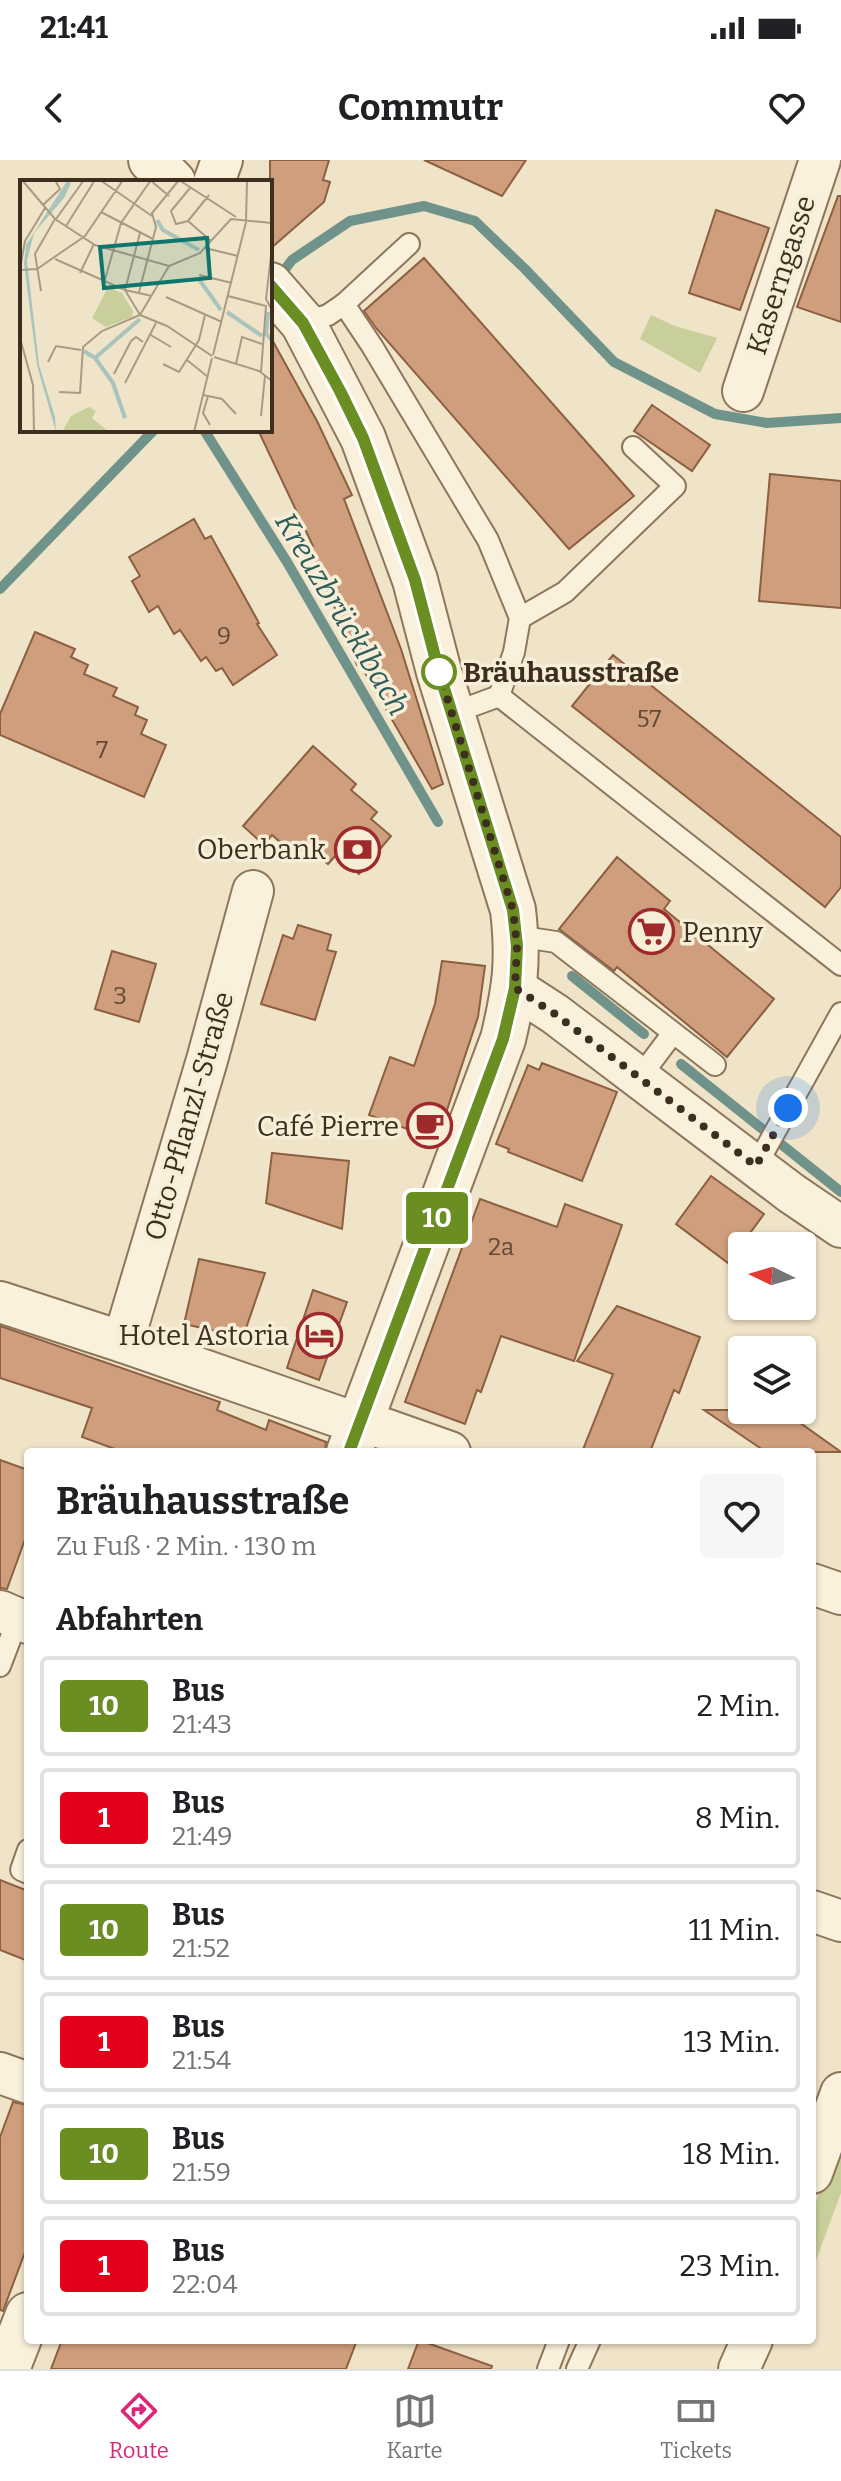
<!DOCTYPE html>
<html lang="de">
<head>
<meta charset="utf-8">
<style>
	body { margin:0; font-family:Bitter,serif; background:#f6f6f6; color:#202124; height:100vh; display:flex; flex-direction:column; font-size:30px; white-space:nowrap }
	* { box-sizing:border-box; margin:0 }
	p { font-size:26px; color:#757577 }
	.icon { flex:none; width:44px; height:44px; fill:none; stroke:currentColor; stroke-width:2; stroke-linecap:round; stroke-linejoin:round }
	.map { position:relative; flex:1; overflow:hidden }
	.sheet { position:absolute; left:24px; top:1288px; width:792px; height:896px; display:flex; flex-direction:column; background:#fff; border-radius:8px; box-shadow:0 2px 6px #0004 }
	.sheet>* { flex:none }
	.badge { padding:0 16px; border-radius:6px; font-size:28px; line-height:52px }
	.needle { width:52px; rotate:275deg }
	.fabs { position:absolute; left:728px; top:1072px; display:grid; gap:16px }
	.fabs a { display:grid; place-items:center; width:88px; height:88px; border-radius:8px; background:#fff; box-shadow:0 2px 6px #0004; font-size:40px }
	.you { position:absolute; width:40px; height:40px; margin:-20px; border:6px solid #fff; border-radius:50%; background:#1a73e8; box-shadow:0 0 0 12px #1a73e833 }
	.map>.badge { position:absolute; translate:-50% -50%; box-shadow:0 0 0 4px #fff }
	h2 { padding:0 32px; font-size:30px; line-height:72px }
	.round { display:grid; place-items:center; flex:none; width:84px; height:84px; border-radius:8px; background:#f6f6f6 }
	.overview { display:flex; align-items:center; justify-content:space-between; height:136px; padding:0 32px }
	h1 { font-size:38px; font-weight:700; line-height:60px }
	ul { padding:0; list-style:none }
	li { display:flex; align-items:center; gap:24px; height:100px; margin:0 16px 12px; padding:0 16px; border:4px solid #e0e0e0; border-radius:8px }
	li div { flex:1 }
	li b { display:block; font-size:30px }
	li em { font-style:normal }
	li .badge { min-width:88px; font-weight:700; text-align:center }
	.status { display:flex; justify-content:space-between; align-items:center; height:56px; padding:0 40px; background:#fff; direction:ltr }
	.status svg { height:22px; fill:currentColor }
	header { display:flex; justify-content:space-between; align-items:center; height:104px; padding:0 32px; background:#fff; font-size:36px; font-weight:700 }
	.tab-bar { display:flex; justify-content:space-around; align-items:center; height:112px; border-top:2px solid #e0e0e0; background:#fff; font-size:22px; color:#757577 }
	.tab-bar a { display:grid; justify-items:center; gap:4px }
	.tab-bar .current { color:#db2777 }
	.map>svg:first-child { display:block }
	.green { fill:#c9cf9b }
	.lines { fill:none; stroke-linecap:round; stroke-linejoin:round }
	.stream { stroke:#6f938a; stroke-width:10 }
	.building { fill:#cf9f7d; stroke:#8d5f41; stroke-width:2 }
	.service-casing { stroke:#8d765c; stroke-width:24 }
	.minor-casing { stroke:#8d765c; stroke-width:44 }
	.tertiary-casing { stroke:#8d765c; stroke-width:48 }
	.service { stroke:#faf1dc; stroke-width:20 }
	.minor { stroke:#faf1dc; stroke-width:40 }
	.tertiary { stroke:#faf1dc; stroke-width:44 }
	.line-casing { stroke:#fff; stroke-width:18 }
	.line { stroke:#6b8e23; stroke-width:12 }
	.walk { stroke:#3d2e20; stroke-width:8; stroke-dasharray:0 14.4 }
	.stop-dot { fill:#fff; stroke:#6b8e23; stroke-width:4 }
	.labels { text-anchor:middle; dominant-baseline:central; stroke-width:7; stroke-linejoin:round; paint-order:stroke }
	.number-label { font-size:24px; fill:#624a37 }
	.street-label { font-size:28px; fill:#3d2e20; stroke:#f7eed8 }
	.stop-label { font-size:28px; font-weight:bold; fill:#3d2e20; stroke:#f7eed8; text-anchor:start }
	.poi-label { font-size:28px; fill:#3d2e20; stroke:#f7eed8; text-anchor:end }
	.water-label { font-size:30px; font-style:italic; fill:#2f5d5a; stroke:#f7eed8 }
	.inset-river { fill:none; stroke:#a9c4bc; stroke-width:4 }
	.inset-road { fill:none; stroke:#a89b85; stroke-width:2 }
	.view { fill:#0f766e; fill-opacity:0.15; stroke:#0f766e; stroke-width:4 }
	.inset-edge { fill:none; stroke:#3d2e20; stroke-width:4 }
</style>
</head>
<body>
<div class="status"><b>21:41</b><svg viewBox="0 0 49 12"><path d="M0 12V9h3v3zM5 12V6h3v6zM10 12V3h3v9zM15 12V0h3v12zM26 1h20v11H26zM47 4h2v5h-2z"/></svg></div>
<header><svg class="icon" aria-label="back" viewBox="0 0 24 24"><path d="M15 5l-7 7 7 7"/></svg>Commutr<svg class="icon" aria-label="heart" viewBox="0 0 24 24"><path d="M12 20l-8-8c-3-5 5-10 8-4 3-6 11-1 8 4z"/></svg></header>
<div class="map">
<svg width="841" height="2209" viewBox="0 0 841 2209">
	<rect width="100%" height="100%" fill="#f0e4c8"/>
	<g class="green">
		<path d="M651,155L675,166L717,178L700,213L640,179Z"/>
		<path d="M841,1976V2033L812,2111V2052Z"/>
	</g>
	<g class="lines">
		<g class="stream">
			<path d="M277,120L292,100L350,61L424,46L475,61L525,109L614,202L715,254L767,263L841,258"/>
			<path d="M204,270L287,402L438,662"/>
			<path d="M0,429L154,270"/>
			<path d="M572,816L644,874"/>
			<path d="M681,904L841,1032"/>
		</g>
	</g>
	<g class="building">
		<path d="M270,0H329L323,20L330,22L324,42L270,89Z"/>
		<path d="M424,0H526L502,36Z"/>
		<path d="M838,36H841V162L797,147Z"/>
		<path d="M716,50L769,68L740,150L689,133Z"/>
		<path d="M424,98L634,336L569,389L376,168L364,151Z"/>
		<path d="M270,176L317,261L352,335L344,339L401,489L443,624L432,629L360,504L357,505L311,387L313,386L258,270H270Z"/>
		<path d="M652,245L710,285L692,311L634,271Z"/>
		<path d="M770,314L841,321V448L759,441Z"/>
		<path d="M194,359L205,379L211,376L259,463L257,464L277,495L233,525L222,508L216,511L206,497L201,501L180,470L174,474L158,446L149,452L132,421L140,416L129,397Z"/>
		<path d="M35,472L75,489L71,497L88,505L84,514L117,528L113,536L138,547L135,555L147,560L141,574L166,585L144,637L0,575V554Z"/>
		<path d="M613,495L841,677V727L825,747L572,546Z"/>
		<path d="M313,586L356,624L351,630L377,652L371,659L391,676L359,714L337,694L328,704L306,685L296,696L272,675L264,685L243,666Z"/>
		<path d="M617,697L670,741L664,749L774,839L727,897L617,807L614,811L559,769Z"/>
		<path d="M298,765L331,775L327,790L336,792L315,860L261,844L283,775L293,779Z"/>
		<path d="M112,791L156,804L139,862L95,849Z"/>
		<path d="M442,801L485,806L478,857L437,980L369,955L390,897L414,906L435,844Z"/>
		<path d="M542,903L617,932L582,1021L508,992L509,989L496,984L528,905L539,910Z"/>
		<path d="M272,993L349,1001L342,1069L266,1043Z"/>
		<path d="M711,1016L764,1054L728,1103L676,1064Z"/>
		<path d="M480,1039L557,1067L565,1044L622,1065L574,1201L501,1176L481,1232L477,1230L465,1264L405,1242Z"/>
		<path d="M199,1099L265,1113L243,1177L184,1164Z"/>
		<path d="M313,1130L347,1142L319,1220L287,1208Z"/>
		<path d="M617,1146L700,1177L679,1233L674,1230L650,1292H582L613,1214L577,1201Z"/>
		<path d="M0,1166L220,1242L217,1250L266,1270L269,1260L326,1282L325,1292H123L82,1277L92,1248L0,1218Z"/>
		<path d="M704,1250H782L841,1292H766Z"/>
		<path d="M0,1300L28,1310V1371L7,1429L0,1428Z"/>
		<path d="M0,1720L28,1731V1801L0,1790Z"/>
		<path d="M13,1942L28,1945V2084L3,2151L0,2150V1977Z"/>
		<path d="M62,2180H357L346,2209H51Z"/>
		<path d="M419,2180L492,2206L491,2209H408Z"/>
	</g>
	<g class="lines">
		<defs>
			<g id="service">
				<path d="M344,144L409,84"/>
				<path d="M303,163L328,155L344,144L372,186L488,380L520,458L514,492L499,536L453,553"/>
				<path d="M520,458L565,432L675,326L633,287"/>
				<path d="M499,536L841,805"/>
				<path d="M516,776L556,782L715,905"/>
				<path d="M640,917L673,873"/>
				<path d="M756,1006L841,853"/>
				<path d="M0,1506L18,1459"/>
				<path d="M28,1690L21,1710L28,1713"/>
				<path d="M548,2209L559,2180"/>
				<path d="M577,2209L590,2180"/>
			</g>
			<g id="minor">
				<path d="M214,22L222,0"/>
				<path d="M743,231L820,0"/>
				<path d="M515,828L555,854L791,1033L841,1067"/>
				<path d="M0,1142L123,1182L336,1256L385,1269L450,1292"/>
				<path d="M123,1182L207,900L253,731"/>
				<path d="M812,1424L841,1434"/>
				<path d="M0,1451L28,1463"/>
				<path d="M812,1751L841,1761"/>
				<path d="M0,1913L28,1923"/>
				<path d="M812,2013L841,1933"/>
				<path d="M739,2209L752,2180"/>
			</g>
			<g id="tertiary">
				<path d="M151,0L173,22"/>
				<path d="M270,125L303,163L363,278L415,420L439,512L513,750C519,801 515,829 503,879L349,1292"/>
				<path d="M7,2209L28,2155"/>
			</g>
		</defs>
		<use href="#service" class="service-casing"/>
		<use href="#minor" class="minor-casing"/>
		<use href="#tertiary" class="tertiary-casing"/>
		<use href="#service" class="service"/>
		<use href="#minor" class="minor"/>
		<use href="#tertiary" class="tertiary"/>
	</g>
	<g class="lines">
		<defs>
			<path id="line" d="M270,125L303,163L340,231L363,278L415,420L439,512L513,750L517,786L515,828L503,879L349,1292"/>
		</defs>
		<use href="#line" class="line-casing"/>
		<use href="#line" class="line"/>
		<path class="walk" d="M439,512L513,750L517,786L515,828L555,854L756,1006L788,948"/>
	</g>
	<defs>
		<symbol id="bank-ring" viewBox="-11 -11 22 22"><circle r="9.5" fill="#f7eed8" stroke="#9e2a2b" stroke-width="1.5"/><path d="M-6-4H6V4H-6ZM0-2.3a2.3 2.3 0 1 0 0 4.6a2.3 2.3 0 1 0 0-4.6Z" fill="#9e2a2b"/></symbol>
		<symbol id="supermarket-ring" viewBox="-11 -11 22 22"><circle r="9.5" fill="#f7eed8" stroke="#9e2a2b" stroke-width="1.5"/><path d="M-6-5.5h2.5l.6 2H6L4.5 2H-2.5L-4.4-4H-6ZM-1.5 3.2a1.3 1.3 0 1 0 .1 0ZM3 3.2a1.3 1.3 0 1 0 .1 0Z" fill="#9e2a2b"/></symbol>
		<symbol id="cafe-ring" viewBox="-11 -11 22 22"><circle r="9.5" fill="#f7eed8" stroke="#9e2a2b" stroke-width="1.5"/><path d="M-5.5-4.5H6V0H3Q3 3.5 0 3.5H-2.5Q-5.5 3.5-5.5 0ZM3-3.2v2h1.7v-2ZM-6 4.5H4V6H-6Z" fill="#9e2a2b"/></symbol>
		<symbol id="hotel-ring" viewBox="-11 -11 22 22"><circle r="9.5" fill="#f7eed8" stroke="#9e2a2b" stroke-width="1.5"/><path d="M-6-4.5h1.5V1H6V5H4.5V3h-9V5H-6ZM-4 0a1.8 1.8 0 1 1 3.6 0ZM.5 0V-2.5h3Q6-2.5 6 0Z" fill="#9e2a2b"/></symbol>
	</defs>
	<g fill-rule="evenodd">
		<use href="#bank-ring" x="332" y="664" width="51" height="51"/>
		<use href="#supermarket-ring" x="626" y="746" width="51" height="51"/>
		<use href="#cafe-ring" x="404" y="940" width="51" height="51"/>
		<use href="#hotel-ring" x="294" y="1150" width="51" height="51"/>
	</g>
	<circle class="stop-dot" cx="439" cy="512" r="16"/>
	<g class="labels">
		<g class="number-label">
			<text x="224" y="476">9</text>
			<text x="649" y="559">57</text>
			<text x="102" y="590">7</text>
			<text x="120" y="836">3</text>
			<text x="501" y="1087">2a</text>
		</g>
		<g class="street-label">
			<text transform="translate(781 115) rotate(-72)">Kaserngasse</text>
			<text transform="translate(189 956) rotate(-74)">Otto-Pflanzl-Straße</text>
		</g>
		<g class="stop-label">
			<text x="463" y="512">Bräuhausstraße</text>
		</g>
		<g class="poi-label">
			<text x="326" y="689">Oberbank</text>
			<text x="682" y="772" text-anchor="start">Penny</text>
			<text x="399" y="966">Café Pierre</text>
			<text x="289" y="1175">Hotel Astoria</text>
		</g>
		<g class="water-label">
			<text transform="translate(342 454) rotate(59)">Kreuzbrücklbach</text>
		</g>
	</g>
	<g transform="translate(20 20)">
		<rect width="252" height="252" fill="#f0e4c8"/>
		<path d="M88,107L102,113L113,131L112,137L86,147L72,138ZM69,227L76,231L72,238L89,252H42L51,236Z" fill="#c9cf9b"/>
		<path d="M47,1L51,3L44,18L14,53L7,81L19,185L35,237L36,252L17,185L4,84L6,65Z" fill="#a9c4bc"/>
		<path class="inset-river" d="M137,40L143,50L179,70M178,98L201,130M207,132L242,156M248,132L246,154L251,159M64,171L75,178L120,139M75,178L93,203L105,238"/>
		<path class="inset-road" d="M2,0L35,39L75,65L149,86M80,0L132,36M130,0L149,16M159,0L216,37M170,8L151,31L156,44L168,41L189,15M23,25L40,9L35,0M81,32L133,59M36,39L64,0M168,41L191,61M46,46L75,0M120,53L105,110L132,116M252,67L246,119L252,130M185,68L218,76M35,79L105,110L120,135M149,86L180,73L211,39L252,43M0,89L5,61L25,28M0,90L17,89L65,56L103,0M60,93L74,64M179,95L212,103M84,103L101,43L131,0M21,111L15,74L35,39M119,112L136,47L132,33L159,0M208,116L246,126L241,192M146,117L202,142M120,135L147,146L192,176M129,154L151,167M0,158L13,205L14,252M193,175L226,42L227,0M194,177L239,191L252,201M167,180L188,197M28,182L36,166L61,170M143,184L159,192L179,160L185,135M216,184L222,157L242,164M94,194L111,161L116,157L123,162M105,203L136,143M39,212L60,213L63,167L82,151L120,135L149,86M183,215L202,219L216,234M188,216L183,233L190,245M241,236L245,196M174,252L192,178"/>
		<path class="view" d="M187,58L190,98L84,108L80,67Z"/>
		<rect width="252" height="252" class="inset-edge"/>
	</g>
</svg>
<div class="fabs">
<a><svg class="needle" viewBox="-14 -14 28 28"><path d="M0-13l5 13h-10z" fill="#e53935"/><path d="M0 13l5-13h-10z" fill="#757577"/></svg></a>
<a><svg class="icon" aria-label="layers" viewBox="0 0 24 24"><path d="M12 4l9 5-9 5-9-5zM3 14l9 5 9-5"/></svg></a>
</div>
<div class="you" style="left:788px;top:948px"></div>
<b class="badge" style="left:437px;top:1058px;background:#6b8e23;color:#fff">10</b>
<section class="sheet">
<div class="overview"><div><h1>Bräuhausstraße</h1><p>Zu Fuß · 2 Min. · 130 m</p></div><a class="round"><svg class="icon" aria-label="heart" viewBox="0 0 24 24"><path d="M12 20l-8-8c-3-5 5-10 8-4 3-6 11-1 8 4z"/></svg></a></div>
<h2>Abfahrten</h2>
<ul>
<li><span class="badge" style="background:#6b8e23;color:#fff">10</span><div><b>Bus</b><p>21:43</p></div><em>2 Min.</em></li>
<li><span class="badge" style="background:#e2001a;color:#fff">1</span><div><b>Bus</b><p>21:49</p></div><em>8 Min.</em></li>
<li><span class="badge" style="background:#6b8e23;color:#fff">10</span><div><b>Bus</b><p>21:52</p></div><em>11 Min.</em></li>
<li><span class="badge" style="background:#e2001a;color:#fff">1</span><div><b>Bus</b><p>21:54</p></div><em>13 Min.</em></li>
<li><span class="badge" style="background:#6b8e23;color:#fff">10</span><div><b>Bus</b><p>21:59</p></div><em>18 Min.</em></li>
<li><span class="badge" style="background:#e2001a;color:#fff">1</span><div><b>Bus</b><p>22:04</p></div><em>23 Min.</em></li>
</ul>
</section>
</div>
<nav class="tab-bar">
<a class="current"><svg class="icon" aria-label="directions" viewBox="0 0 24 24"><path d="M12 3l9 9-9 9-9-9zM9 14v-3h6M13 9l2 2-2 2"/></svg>Route</a>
<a><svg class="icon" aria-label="map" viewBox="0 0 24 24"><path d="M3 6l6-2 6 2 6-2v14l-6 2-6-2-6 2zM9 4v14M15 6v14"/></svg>Karte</a>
<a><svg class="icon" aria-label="tickets" viewBox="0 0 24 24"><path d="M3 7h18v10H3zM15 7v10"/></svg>Tickets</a>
</nav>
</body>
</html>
